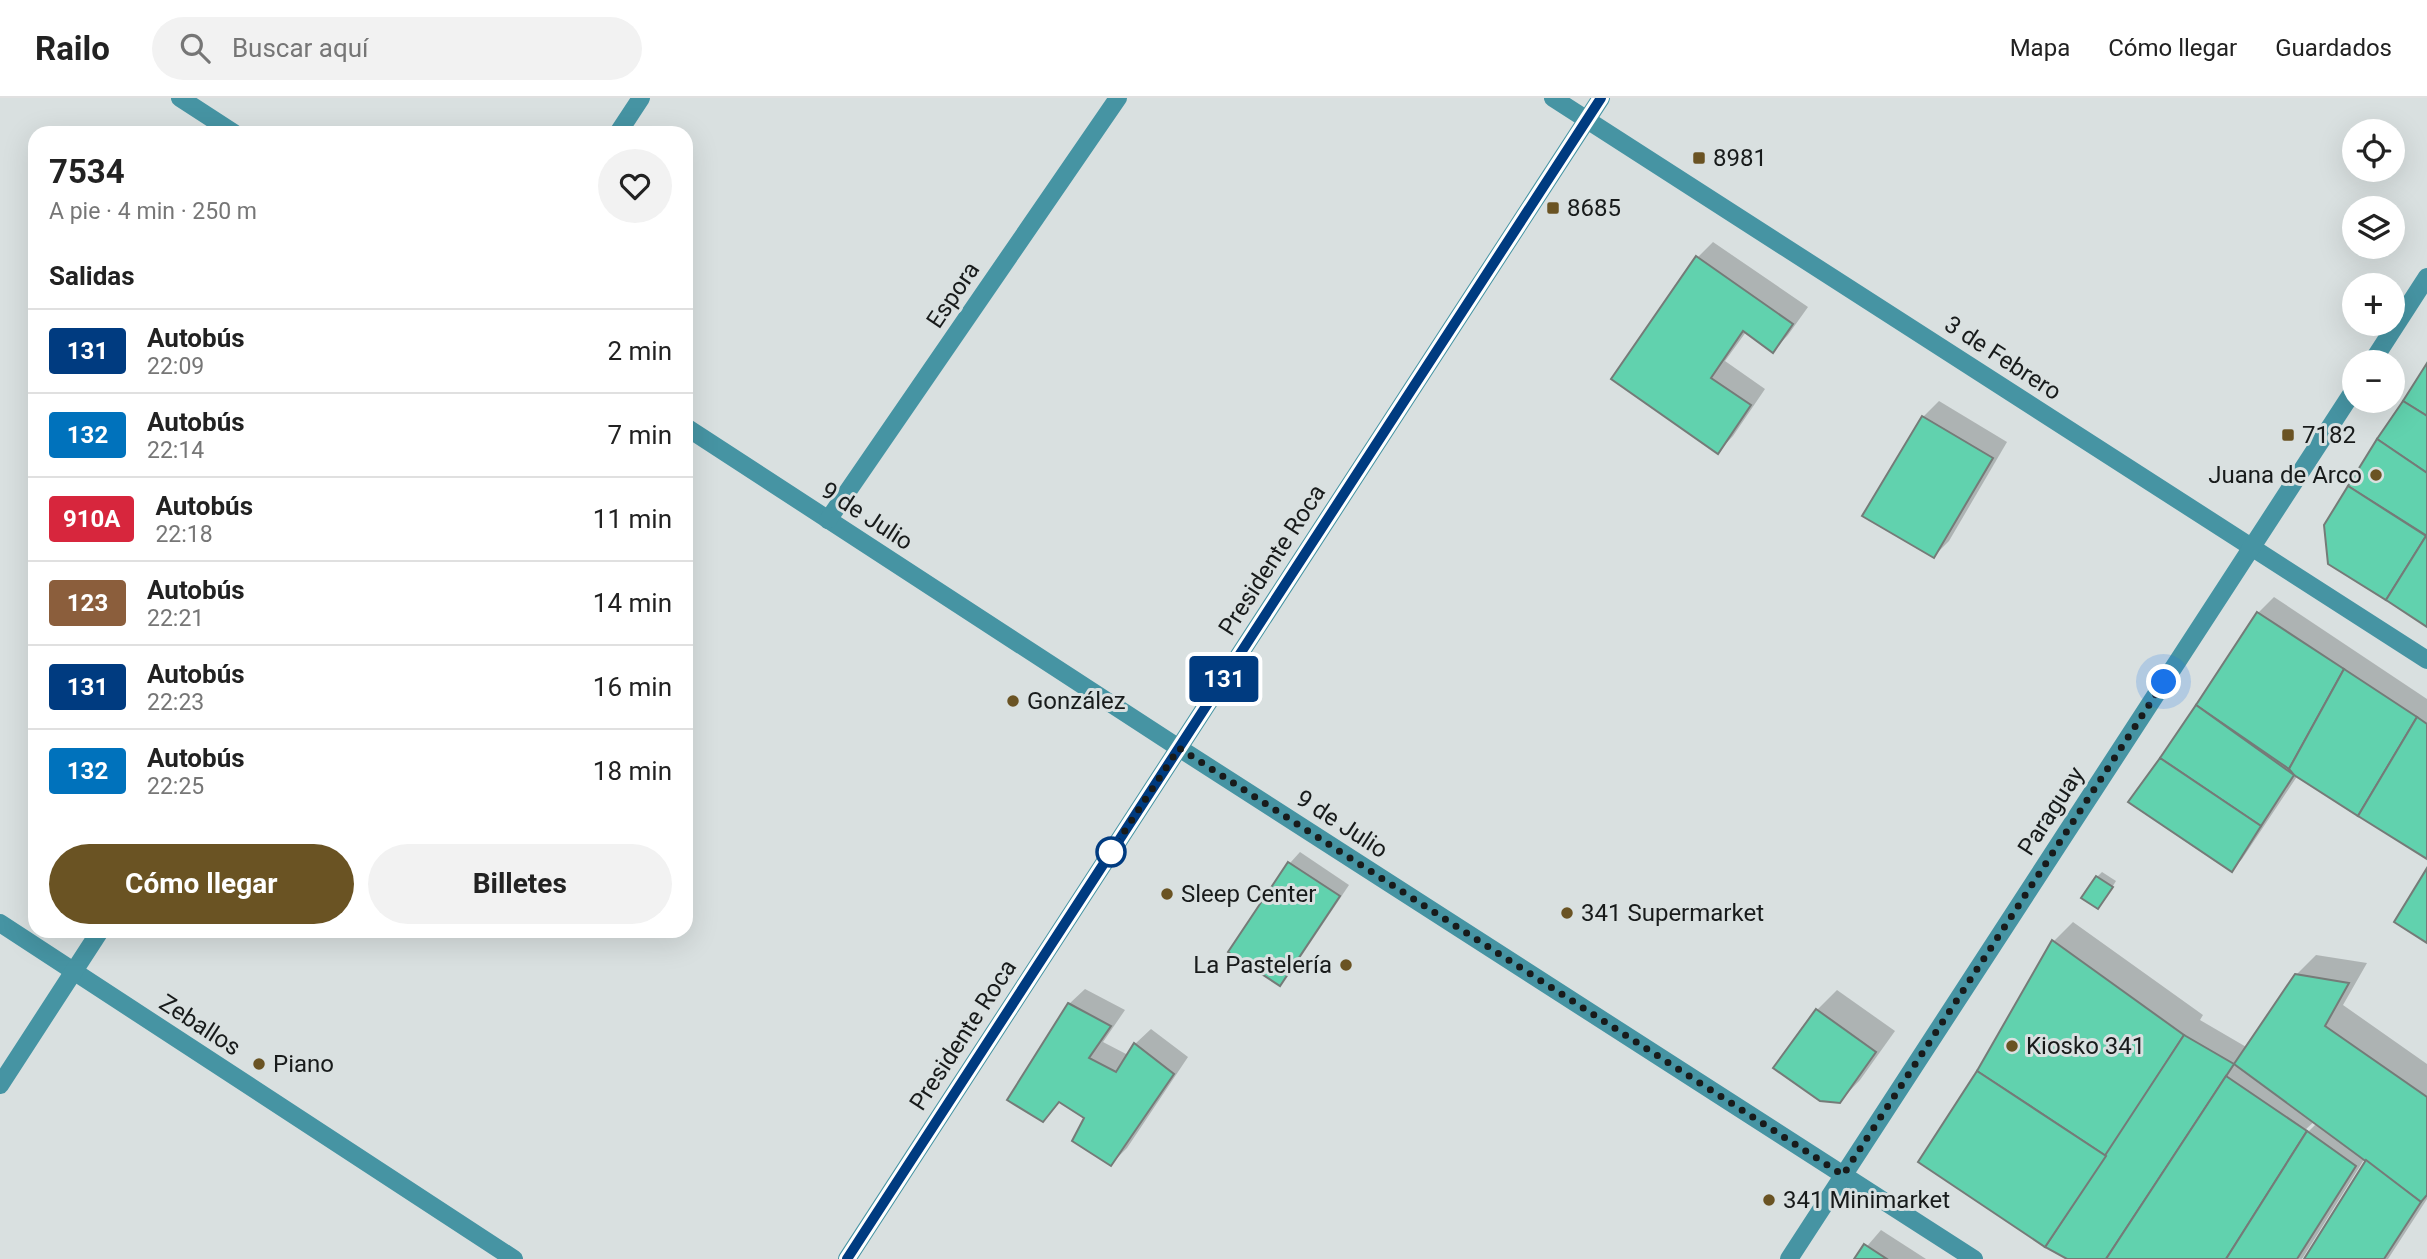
<!DOCTYPE html>
<html lang="es">
<head>
<meta charset="utf-8">
<style>
	body { margin:0; font-family:Roboto,sans-serif; background:#f2f2f2; color:#222; height:100vh; display:flex; flex-direction:column; font-size:26px; white-space:nowrap }
	* { box-sizing:border-box; margin:0 }
	p { font-size:23px; color:#767676 }
	.icon { flex:none; width:38px; height:38px; fill:none; stroke:currentColor; stroke-width:2; stroke-linecap:round; stroke-linejoin:round }
	.map { position:relative; flex:1; overflow:hidden }
	.sheet { position:absolute; left:28px; top:28px; width:665px; height:812px; display:flex; flex-direction:column; background:#fff; border-radius:21px; box-shadow:0 7px 28px #0002 }
	.sheet>* { flex:none }
	.badge { padding:0 14px; border-radius:5px; font-size:24px; line-height:46px }
	.tools { position:absolute; left:2342px; top:21px; display:grid; gap:14px }
	.tools a { display:grid; place-items:center; width:63px; height:63px; border-radius:50%; background:#fff; box-shadow:0 7px 28px #0002; font-size:35px }
	.you { position:absolute; width:35px; height:35px; margin:-18px; border:5px solid #fff; border-radius:50%; background:#1a73e8; box-shadow:0 0 0 10px #1a73e833 }
	.map>.badge { position:absolute; translate:-50% -50%; box-shadow:0 0 0 4px #fff }
	h2 { padding:0 21px; font-size:26px; line-height:63px }
	.round { display:grid; place-items:center; flex:none; width:74px; height:74px; border-radius:37px; background:#f2f2f2 }
	.head { display:flex; align-items:center; justify-content:space-between; height:119px; padding:0 21px }
	h1 { font-size:33px; font-weight:700; line-height:52px }
	.action { display:flex; gap:14px; margin-top:auto; padding:14px 21px }
	.action a { flex:1; height:80px; border-radius:42px; background:#6a5323; color:#fff; font-size:28px; font-weight:700; line-height:80px; text-align:center }
	.action a+a { background:#f2f2f2; color:#222 }
	ul { padding:0; list-style:none }
	li { display:flex; align-items:center; gap:21px; height:84px; padding:0 21px; border-top:2px solid #e0e0e0 }
	li div { flex:1 }
	li b { display:block; font-size:26px }
	li em { font-style:normal }
	li .badge { min-width:77px; font-weight:700; text-align:center }
	header { display:flex; align-items:center; gap:42px; box-sizing:border-box; height:98px; padding:0 35px; background:#fff; border-bottom:2px solid #e0e0e0 }
	header strong { font-size:33px }
	nav { display:flex; gap:38px; margin-inline-start:auto; font-size:24px }
	.search { width:490px; height:63px; background:#f2f2f2; display:flex; align-items:center; gap:18px; box-sizing:border-box; padding:0 24px; border-radius:38px; color:#767676; font-size:26px }
	.map>svg:first-child { display:block }
	.shadow { fill:#0003; fill-rule:evenodd }
	.building { fill:#61d2ae; stroke:#757b78; stroke-width:2 }
	.lines { fill:none; stroke-linecap:round; stroke-linejoin:round }
	.minor { stroke:#4694a3; stroke-width:18 }
	.line-casing { stroke:#fff; stroke-width:16 }
	.line { stroke:#003b80; stroke-width:10 }
	.walk { stroke:#181b1b; stroke-width:7; stroke-dasharray:0 12.6 }
	.poi-dot { fill:#6a5323; stroke:#d9e0e0; stroke-width:2.5 }
	.stop-dot { fill:#fff; stroke:#003b80; stroke-width:3.5 }
	.labels { text-anchor:middle; dominant-baseline:central; stroke-width:6; stroke-linejoin:round; paint-order:stroke }
	.poi-label { font-size:24px; fill:#181b1b; stroke:#d9e0e0; text-anchor:start }
	.street-label { font-size:24px; fill:#181b1b; stroke:#d9e0e0 }
</style>
</head>
<body>
<header>
<strong>Railo</strong>
<div class="search"><svg class="icon" aria-label="search" viewBox="0 0 24 24"><circle cx="10" cy="10" r="6"/><path d="M15 15l6 6"/></svg>Buscar aquí</div>
<nav><a>Mapa</a><a>Cómo llegar</a><a>Guardados</a></nav>
</header>
<div class="map">
<svg width="2427" height="1161" viewBox="0 0 2427 1161">
	<rect width="100%" height="100%" fill="#d9e0e0"/>
	<g class="shadow">
		<path d="M1713,144L1808,209L1788,237L1773,253L1746,234L1725,263L1765,291L1733,338L1718,354L1698,159Z"/>
		<path d="M2427,268V527L2350,389Z"/>
		<path d="M1939,303L2007,344L1949,443L1934,458L1865,418L1923,319Z"/>
		<path d="M2274,499L2427,601V759L2298,677L2242,761L2232,772L2162,661L2258,515Z"/>
		<path d="M1300,754L1349,787L1290,875L1280,886L1231,853L1290,765Z"/>
		<path d="M2102,774L2116,783L2103,804L2097,779Z"/>
		<path d="M2073,824L2203,917L2200,922L2248,950L2296,877L2316,857L2367,865L2343,907L2427,966V1101L2388,1161H2307L2368,1062L2365,1060L2302,1161H2071L1979,973L2053,844ZM2320,1018L2322,1020L2308,1034H2303Z"/>
		<path d="M1085,891L1125,912L1103,944L1128,957L1135,946L1151,931L1188,959L1127,1050L1111,1066L1086,1019L1061,1003L1043,1022L1069,906Z"/>
		<path d="M1837,892L1895,933L1860,982L1840,1003L1817,912Z"/>
		<path d="M1881,1132L1926,1161H1856Z"/>
	</g>
	<g class="building">
		<path d="M1696,158L1793,226L1773,255L1743,233L1711,280L1751,307L1718,356L1611,281Z"/>
		<path d="M2427,265V318L2403,303Z"/>
		<path d="M2403,303L2427,318V375L2377,341Z"/>
		<path d="M1922,318L1993,360L1934,460L1862,418Z"/>
		<path d="M2377,341L2427,375V438L2348,388Z"/>
		<path d="M2348,388L2426,438L2386,502L2328,466L2324,427Z"/>
		<path d="M2426,438H2427V529L2386,502Z"/>
		<path d="M2257,514L2344,571L2289,671L2196,607Z"/>
		<path d="M2344,571L2417,619L2358,718L2294,677L2289,671Z"/>
		<path d="M2196,607L2294,677L2261,728L2160,660Z"/>
		<path d="M2417,619L2427,626V761L2358,718Z"/>
		<path d="M2160,660L2261,728L2232,774L2128,704Z"/>
		<path d="M1288,764L1340,798L1280,888L1228,854Z"/>
		<path d="M2427,770V845L2394,824Z"/>
		<path d="M2096,778L2113,789L2098,811L2081,800Z"/>
		<path d="M2052,842L2184,937L2106,1058L1977,973Z"/>
		<path d="M2295,876L2349,885L2325,928L2427,999V1097L2421,1104L2234,966Z"/>
		<path d="M1068,905L1111,928L1089,960L1116,974L1134,945L1174,976L1111,1068L1072,1043L1084,1020L1059,1004L1043,1024L1007,1002Z"/>
		<path d="M1816,911L1876,954L1840,1005L1820,1003L1773,970Z"/>
		<path d="M2184,937L2234,966L2106,1161H2067L2045,1149Z"/>
		<path d="M1977,973L2106,1058L2045,1149L1918,1064Z"/>
		<path d="M2226,978L2307,1033L2226,1161H2106Z"/>
		<path d="M2307,1033L2356,1068L2297,1161H2226Z"/>
		<path d="M2366,1062L2421,1104L2384,1161H2304Z"/>
		<path d="M1864,1146L1887,1161H1854Z"/>
	</g>
	<g class="lines">
		<g class="minor">
			<path d="M180,0L234,35"/>
			<path d="M1553,0L2427,562"/>
			<path d="M618,35L641,0"/>
			<path d="M2372,264L2427,179"/>
			<path d="M686,329L1179,650L1974,1161"/>
			<path d="M828,422L1118,0"/>
			<path d="M0,825L514,1161"/>
			<path d="M0,987L100,833"/>
			<path d="M847,1161L1601,0"/>
			<path d="M1789,1161L2354,292"/>
		</g>
	</g>
	<g class="lines">
		<defs>
			<path id="line" d="M847,1161L1601,0"/>
		</defs>
		<use href="#line" class="line-casing"/>
		<use href="#line" class="line"/>
		<path class="walk" d="M1111,754L1179,650L1843,1077L2164,584"/>
	</g>
	<g class="poi-dot">
		<rect x="1692" y="53" width="14" height="14" rx="3.5"/>
		<rect x="1546" y="103" width="14" height="14" rx="3.5"/>
		<rect x="2281" y="330" width="14" height="14" rx="3.5"/>
		<circle cx="2376" cy="377" r="7"/>
		<circle cx="1013" cy="603" r="7"/>
		<circle cx="1167" cy="796" r="7"/>
		<circle cx="1567" cy="815" r="7"/>
		<circle cx="1346" cy="867" r="7"/>
		<circle cx="2012" cy="948" r="7"/>
		<circle cx="259" cy="966" r="7"/>
		<circle cx="1769" cy="1102" r="7"/>
	</g>
	<circle class="stop-dot" cx="1111" cy="754" r="14"/>
	<g class="labels">
		<g class="poi-label">
			<text x="1713" y="60">8981</text>
			<text x="1567" y="110">8685</text>
			<text x="2302" y="337">7182</text>
			<text x="2362" y="377" text-anchor="end">Juana de Arco</text>
			<text x="1027" y="603">González</text>
			<text x="1181" y="796">Sleep Center</text>
			<text x="1581" y="815">341 Supermarket</text>
			<text x="1332" y="867" text-anchor="end">La Pastelería</text>
			<text x="2026" y="948">Kiosko 341</text>
			<text x="273" y="966">Piano</text>
			<text x="1783" y="1102">341 Minimarket</text>
		</g>
		<g class="street-label">
			<text transform="translate(953 197) rotate(-56)">Espora</text>
			<text transform="translate(2003 260) rotate(33)">3 de Febrero</text>
			<text transform="translate(867 418) rotate(33)">9 de Julio</text>
			<text transform="translate(1272 462) rotate(-57)">Presidente Roca</text>
			<text transform="translate(2051 713) rotate(-57)">Paraguay</text>
			<text transform="translate(1342 726) rotate(33)">9 de Julio</text>
			<text transform="translate(200 927) rotate(33)">Zeballos</text>
			<text transform="translate(963 937) rotate(-57)">Presidente Roca</text>
		</g>
	</g>
</svg>
<div class="tools">
<a><svg class="icon" aria-label="locate" viewBox="0 0 24 24"><circle cx="12" cy="12" r="6"/><path d="M12 2v4M12 18v4M2 12h4M18 12h4"/></svg></a>
<a><svg class="icon" aria-label="layers" viewBox="0 0 24 24"><path d="M12 4l9 5-9 5-9-5zM3 14l9 5 9-5"/></svg></a>
<a>+</a>
<a>−</a>
</div>
<div class="you" style="left:2164px;top:584px"></div>
<b class="badge" style="left:1224px;top:581px;background:#003b80;color:#fff">131</b>
<section class="sheet">
<div class="head"><div><h1>7534</h1><p>A pie · 4 min · 250 m</p></div><a class="round"><svg class="icon" aria-label="heart" viewBox="0 0 24 24"><path d="M12 20l-8-8c-3-5 5-10 8-4 3-6 11-1 8 4z"/></svg></a></div>
<h2>Salidas</h2>
<ul>
<li><span class="badge" style="background:#003b80;color:#fff">131</span><div><b>Autobús</b><p>22:09</p></div><em>2 min</em></li>
<li><span class="badge" style="background:#0072bc;color:#fff">132</span><div><b>Autobús</b><p>22:14</p></div><em>7 min</em></li>
<li><span class="badge" style="background:#d7263d;color:#fff">910A</span><div><b>Autobús</b><p>22:18</p></div><em>11 min</em></li>
<li><span class="badge" style="background:#8b5e3c;color:#fff">123</span><div><b>Autobús</b><p>22:21</p></div><em>14 min</em></li>
<li><span class="badge" style="background:#003b80;color:#fff">131</span><div><b>Autobús</b><p>22:23</p></div><em>16 min</em></li>
<li><span class="badge" style="background:#0072bc;color:#fff">132</span><div><b>Autobús</b><p>22:25</p></div><em>18 min</em></li>
</ul>
<div class="action"><a>Cómo llegar</a><a>Billetes</a></div>
</section>
</div>
</body>
</html>
